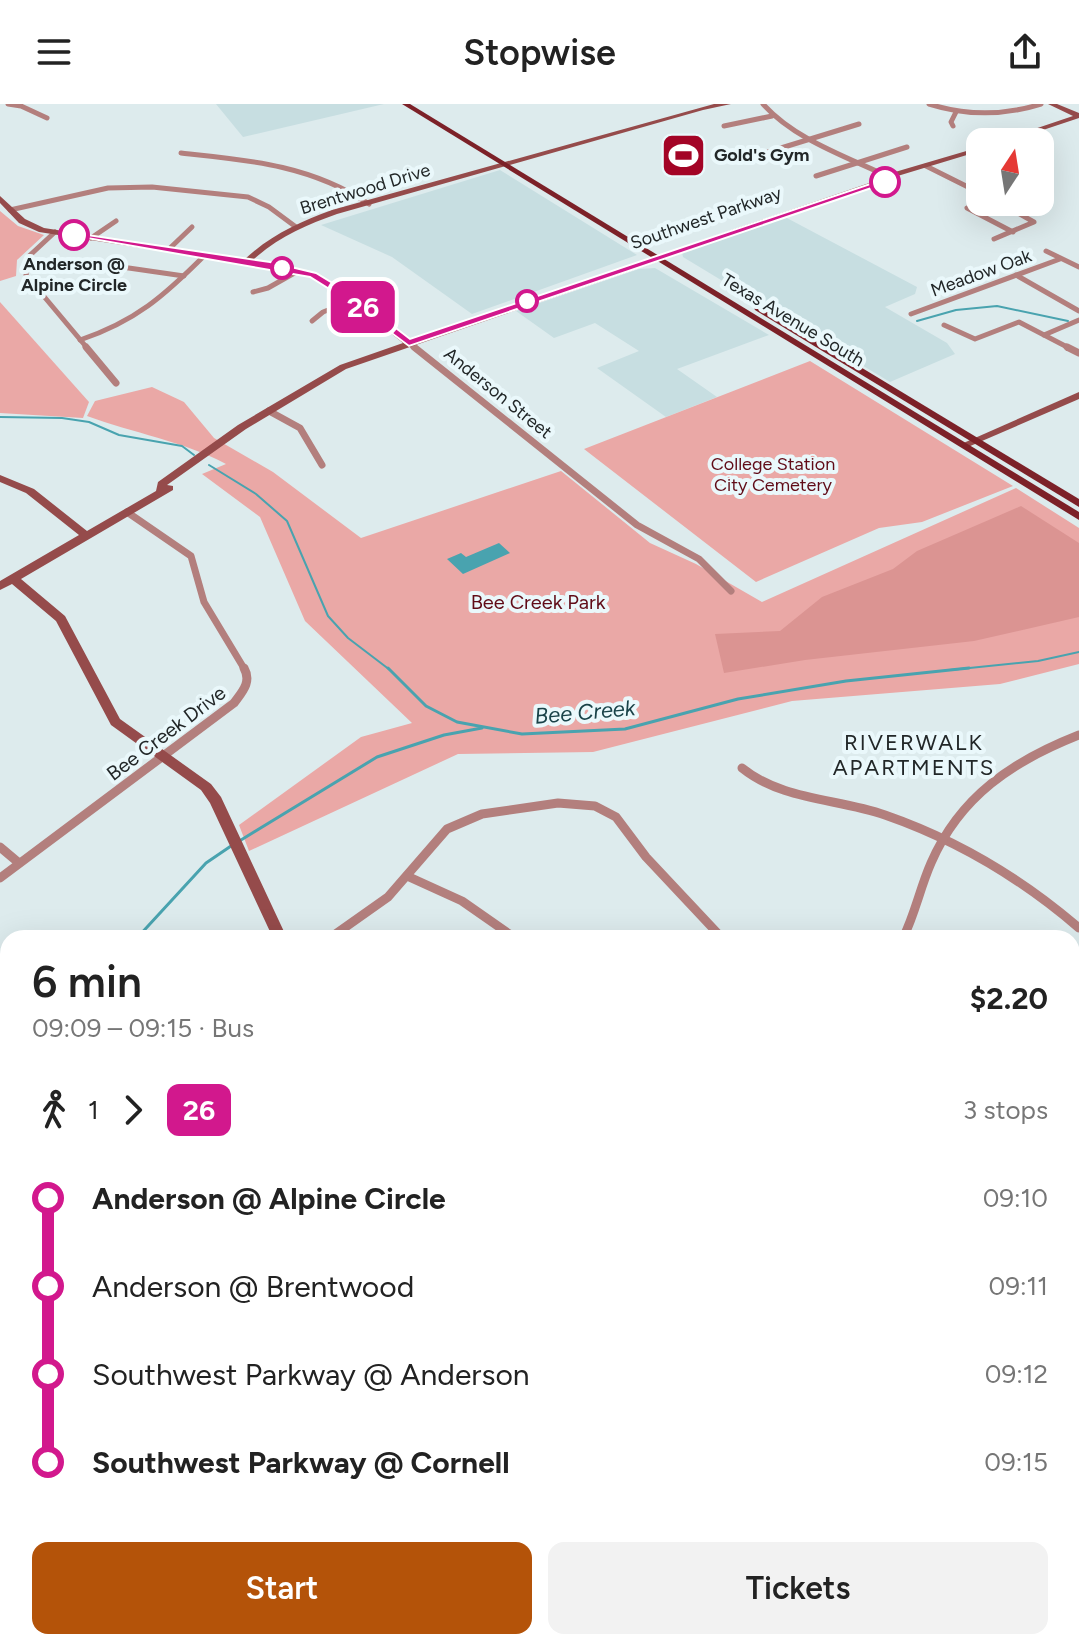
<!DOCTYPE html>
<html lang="en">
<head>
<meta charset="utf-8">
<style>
	body { margin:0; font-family:Figtree,sans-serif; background:#f2f2f2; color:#222; height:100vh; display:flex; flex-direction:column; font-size:30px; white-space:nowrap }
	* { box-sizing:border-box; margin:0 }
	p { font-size:26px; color:#767676 }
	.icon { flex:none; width:44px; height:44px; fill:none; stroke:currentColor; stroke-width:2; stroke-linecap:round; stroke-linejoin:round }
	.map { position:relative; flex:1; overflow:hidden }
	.sheet { position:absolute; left:0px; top:826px; width:1080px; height:720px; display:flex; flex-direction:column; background:#fff; border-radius:24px 24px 0 0; box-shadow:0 8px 32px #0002 }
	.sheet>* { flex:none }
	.badge { padding:0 16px; border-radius:12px; font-size:28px; line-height:52px }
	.needle { width:52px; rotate:12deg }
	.buttons { position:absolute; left:966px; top:24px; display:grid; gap:16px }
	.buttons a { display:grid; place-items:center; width:88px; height:88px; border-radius:16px; background:#fff; box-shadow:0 8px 32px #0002; font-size:40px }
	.map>.badge { position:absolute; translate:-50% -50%; box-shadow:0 0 0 4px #fff }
	.legs { display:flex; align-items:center; gap:12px; height:88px; padding:0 32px; font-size:26px }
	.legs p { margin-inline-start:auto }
	.overview { display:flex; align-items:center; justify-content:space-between; height:136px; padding:0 32px }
	h1 { font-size:44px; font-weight:600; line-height:60px }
	.button { display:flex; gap:16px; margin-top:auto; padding:16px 32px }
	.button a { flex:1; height:92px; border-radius:16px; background:#b45309; color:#fff; font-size:32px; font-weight:600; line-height:92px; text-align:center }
	.button a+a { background:#f2f2f2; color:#222 }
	ul { padding:0 32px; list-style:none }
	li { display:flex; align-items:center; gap:28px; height:88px; font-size:30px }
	li i { display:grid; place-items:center; width:12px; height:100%; margin:0 10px; background:currentColor }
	li i::after { content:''; width:20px; height:20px; margin:-10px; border:6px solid; border-radius:50%; background:#fff }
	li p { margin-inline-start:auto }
	li:first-child i { background:linear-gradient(#0000 50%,currentColor 0) }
	li:last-child i { background:linear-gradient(currentColor 50%,#0000 0) }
	header { display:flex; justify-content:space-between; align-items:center; height:104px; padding:0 32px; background:#fff; font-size:36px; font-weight:600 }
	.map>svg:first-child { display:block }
	.built { fill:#c7dee1 }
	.green { fill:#eaa8a6 }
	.forest { fill:#db9492 }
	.water { fill:#49a3af }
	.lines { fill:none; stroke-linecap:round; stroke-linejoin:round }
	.stream-far1 { stroke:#49a3af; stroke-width:2 }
	.stream { stroke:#49a3af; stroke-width:3 }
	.street-far3 { stroke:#b37f7d; stroke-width:5 }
	.street-far2 { stroke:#b37f7d; stroke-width:7 }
	.street-far1 { stroke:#b37f7d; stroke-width:9 }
	.street { stroke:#b37f7d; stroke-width:12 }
	.secondary { fill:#954b4b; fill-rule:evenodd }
	.primary { fill:#7c2128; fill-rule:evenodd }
	.highway { fill:#5c0412; fill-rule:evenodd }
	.line-1 { fill:#d2188d; stroke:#fff; stroke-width:2 }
	.stop-1-dot { fill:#fff; stroke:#d2188d; stroke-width:4 }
	.labels { text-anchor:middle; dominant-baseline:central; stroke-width:8; stroke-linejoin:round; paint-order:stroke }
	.far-poi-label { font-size:18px; font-weight:bold; fill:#222728; stroke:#eaf8fb; text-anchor:start }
	.far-street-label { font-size:18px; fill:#222728; stroke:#eaf8fb }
	.far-stop-label { font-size:18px; font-weight:bold; fill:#222728; stroke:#eaf8fb }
	.far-park-label { font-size:18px; fill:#600b17; stroke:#eaf8fb }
	.park-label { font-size:20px; fill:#600b17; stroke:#eaf8fb }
	.street-label { font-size:20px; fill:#222728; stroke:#eaf8fb }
	.water-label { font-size:22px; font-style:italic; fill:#194248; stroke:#eaf8fb }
	.neighbourhood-label { font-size:22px; letter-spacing:2px; fill:#222728; stroke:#eaf8fb }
</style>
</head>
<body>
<header><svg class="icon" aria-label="menu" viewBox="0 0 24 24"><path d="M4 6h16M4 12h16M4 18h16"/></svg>Stopwise<svg class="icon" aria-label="share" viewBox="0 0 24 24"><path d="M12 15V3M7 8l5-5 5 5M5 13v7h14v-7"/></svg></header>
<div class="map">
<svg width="1079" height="1546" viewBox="0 0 1079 1546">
	<rect width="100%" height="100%" fill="#ddebed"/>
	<g class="built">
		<path d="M216,0H384L243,33Z"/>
		<path d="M500,66L637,151L472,210L392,153L321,121Z"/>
		<path d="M785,113L917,183L915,190L885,203L947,239L955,250L890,278L683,153L682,148Z"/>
		<path d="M655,164L769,231L677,265L717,293L666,313L597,264L639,247L595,219L554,234L516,207L639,165Z"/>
	</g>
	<g class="green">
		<path d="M0,107L18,122L44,131L17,156L16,172L0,177Z"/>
		<path d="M0,198L89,298L83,314L0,309Z"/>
		<path d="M810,257L1013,382L922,418L879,424L756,478L584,345Z"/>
		<path d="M152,283L184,298L214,334L273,368L361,434L561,367L650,439L696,460L762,498L1016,384L1079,424V560L1000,580L792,597L593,648L458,650L249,747L239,721L361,633L412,619L305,517L260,413L202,370L226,360C183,337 133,329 87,312L95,297Z"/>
	</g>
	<path class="forest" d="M1021,402L1079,439V513L974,537L805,556L724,569L715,530L780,527L822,493L893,465L917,447Z"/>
	<path class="water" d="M499,439L510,449L463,470L447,455L461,449L466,453Z"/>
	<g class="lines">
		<g class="stream-far1">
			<path d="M917,217L956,206L997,202L1068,217"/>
			<path d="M0,313L62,314L89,318L119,331L182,342L194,351"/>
			<path d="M209,361L256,390L287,417L328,512L348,534L390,566"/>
			<path d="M950,566L1038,557L1079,548"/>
		</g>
		<g class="stream">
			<path d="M388,564L426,602L457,618L522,630L625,625L738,595L846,577L969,564"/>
			<path d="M241,736L377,653L444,631L482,624"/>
			<path d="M137,834L206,759L231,742"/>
			<path d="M0,982L8,973"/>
		</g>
		<g class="street-far3">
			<path d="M8,0L21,2L47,14"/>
			<path d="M763,0C795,36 848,53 891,74"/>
			<path d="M929,0C967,12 1003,12 1041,0"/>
			<path d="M724,22L772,12"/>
			<path d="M953,22L951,18L956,8"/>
			<path d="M768,48L859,20"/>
			<path d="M181,49C248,56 311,61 369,100"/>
			<path d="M926,62L980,89"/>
			<path d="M816,72L907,43"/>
			<path d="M981,98L967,104L1013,128"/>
			<path d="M10,106L108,84L152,83L248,93L269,103L296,123"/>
			<path d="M55,128L28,153L26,171L88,245"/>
			<path d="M91,134L116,117"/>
			<path d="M994,135L1034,118L998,98"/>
			<path d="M168,146L192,123"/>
			<path d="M1046,147L1079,163"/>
			<path d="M108,161L184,172"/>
			<path d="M1016,171L1079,207"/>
			<path d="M253,188L268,184L298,167"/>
			<path d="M911,210L1060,155"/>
			<path d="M312,217L323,208L354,196"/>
			<path d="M944,221L975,235L1019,218L1071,245"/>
			<path d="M1044,231L1079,216"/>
			<path d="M80,236C136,217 164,192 205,151"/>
			<path d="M409,239L416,245"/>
		</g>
		<g class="street-far2">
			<path d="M86,243L116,279"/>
			<path d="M414,243L637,421L699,455L731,487"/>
			<path d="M1067,243L1079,249"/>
			<path d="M269,307L300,324L322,361"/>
			<path d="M127,408L191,452L204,498L245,566"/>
		</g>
		<g class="street-far1">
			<path d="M742,664C783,697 837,694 885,711C957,736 1022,775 1079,824"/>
			<path d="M0,743L19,759"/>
			<path d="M407,772L462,797L515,834"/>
			<path d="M0,774L234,599C242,588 252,578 244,564"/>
			<path d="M330,834L388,793L447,725L482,710L558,699L595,702L616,713L646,753L722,834"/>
			<path d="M903,834C915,810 920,784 931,759C960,692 1013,657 1079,631"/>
		</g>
		<g class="street">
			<path d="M1072,1053L1079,1047"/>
			<path d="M1072,1266L1079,1261"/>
			<path d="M1072,1478L1079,1487"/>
			<path d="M263,1538L265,1546"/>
			<path d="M697,1538L702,1546"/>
			<path d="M0,1542L12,1538"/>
			<path d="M403,1546L413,1538"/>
			<path d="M730,1546L740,1538"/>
			<path d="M981,1546L989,1538"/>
		</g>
		<g class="secondary">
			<path d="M714,0H731L703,6L337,110C306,121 278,133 253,156L316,169L357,194L411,236L878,76V73L980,43V47L891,74V77L346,265L246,325L167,381L173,382V386L21,475L65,512L120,615L211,680L221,693L287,834H273L210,699L201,686L111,621L56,517L12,480L0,486V477L79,431L26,389L0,378V371L34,385L87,427L156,387L158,378L238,321L340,261L403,239L351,198L310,173L270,164L39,128L19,119L0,99V92L25,115L44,124L245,155C271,131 299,118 332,106Z"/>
			<path d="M1048,0H1057L1079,9V14L1007,38H996L1073,12Z"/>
			<path d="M1079,288V295L968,343L959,341Z"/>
		</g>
		<g class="primary">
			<path d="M402,0H410L1079,408V416Z"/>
			<path d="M758,201L1079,395V403L755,206L754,204Z"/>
		</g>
		<g class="highway">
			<path d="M1079,1100V1124L1072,1127V1103Z"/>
			<path d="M1079,1128V1153L1072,1156V1131Z"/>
			<path d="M493,1538H527L524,1546H489Z"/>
			<path d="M541,1538H575L572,1546H537Z"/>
		</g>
	</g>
	<path class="line-1" d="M882,76L889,78L409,242L350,198L310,173L70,131L74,129L270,158L316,169L357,194L410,235Z"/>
	<defs>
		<symbol id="stadium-square" viewBox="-11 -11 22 22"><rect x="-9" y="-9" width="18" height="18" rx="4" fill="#a30426" stroke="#eaf8fb"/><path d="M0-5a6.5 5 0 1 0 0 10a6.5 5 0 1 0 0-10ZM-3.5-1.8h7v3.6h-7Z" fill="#fff"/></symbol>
	</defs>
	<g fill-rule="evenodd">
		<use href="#stadium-square" x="658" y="26" width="51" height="51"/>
	</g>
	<g class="stop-1-dot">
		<circle cx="885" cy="78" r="14"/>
		<circle cx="74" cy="131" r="14"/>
		<circle cx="282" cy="164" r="10"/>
		<circle cx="527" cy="197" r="10"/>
	</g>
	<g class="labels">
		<g class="far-poi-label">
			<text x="714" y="51">Gold's Gym</text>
		</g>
		<g class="far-street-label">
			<text transform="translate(365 85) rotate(-17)">Brentwood Drive</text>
			<text transform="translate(706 114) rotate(-19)">Southwest Parkway</text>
			<text transform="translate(981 169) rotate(-20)">Meadow Oak</text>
			<text transform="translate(793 216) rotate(31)">Texas Avenue South</text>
			<text transform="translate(498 289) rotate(39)">Anderson Street</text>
		</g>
		<g class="far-stop-label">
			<text x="74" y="160">Anderson @<tspan x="74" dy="21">Alpine Circle</tspan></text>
		</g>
		<g class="far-park-label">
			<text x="773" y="360">College Station<tspan x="773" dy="21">City Cemetery</tspan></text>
		</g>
		<g class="park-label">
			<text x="538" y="498">Bee Creek Park</text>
		</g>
		<g class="street-label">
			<text transform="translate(166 629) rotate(-37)">Bee Creek Drive</text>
		</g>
		<g class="water-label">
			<text transform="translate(585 608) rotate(-5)">Bee Creek</text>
		</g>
		<g class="neighbourhood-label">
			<text x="914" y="638">RIVERWALK<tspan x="914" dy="25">APARTMENTS</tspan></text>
		</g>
	</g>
</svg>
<div class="buttons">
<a><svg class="needle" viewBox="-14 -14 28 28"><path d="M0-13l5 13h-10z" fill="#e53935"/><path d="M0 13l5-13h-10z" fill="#767676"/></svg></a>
</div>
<b class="badge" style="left:363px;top:203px;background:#d2188d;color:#fff">26</b>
<section class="sheet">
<div class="overview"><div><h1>6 min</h1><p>09:09 – 09:15 · Bus</p></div><b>$2.20</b></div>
<div class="legs"><svg class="icon" aria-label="walk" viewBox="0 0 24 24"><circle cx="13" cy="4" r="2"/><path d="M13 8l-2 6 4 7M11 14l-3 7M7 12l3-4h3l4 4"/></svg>1<svg class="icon" aria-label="forward" viewBox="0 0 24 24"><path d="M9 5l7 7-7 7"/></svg><b class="badge" style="background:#d2188d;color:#fff">26</b><p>3 stops</p></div>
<ul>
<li><i style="color:#d2188d"></i><b>Anderson @ Alpine Circle</b><p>09:10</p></li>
<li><i style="color:#d2188d"></i><span>Anderson @ Brentwood</span><p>09:11</p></li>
<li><i style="color:#d2188d"></i><span>Southwest Parkway @ Anderson</span><p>09:12</p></li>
<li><i style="color:#d2188d"></i><b>Southwest Parkway @ Cornell</b><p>09:15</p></li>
</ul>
<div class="button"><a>Start</a><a>Tickets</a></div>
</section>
</div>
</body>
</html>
